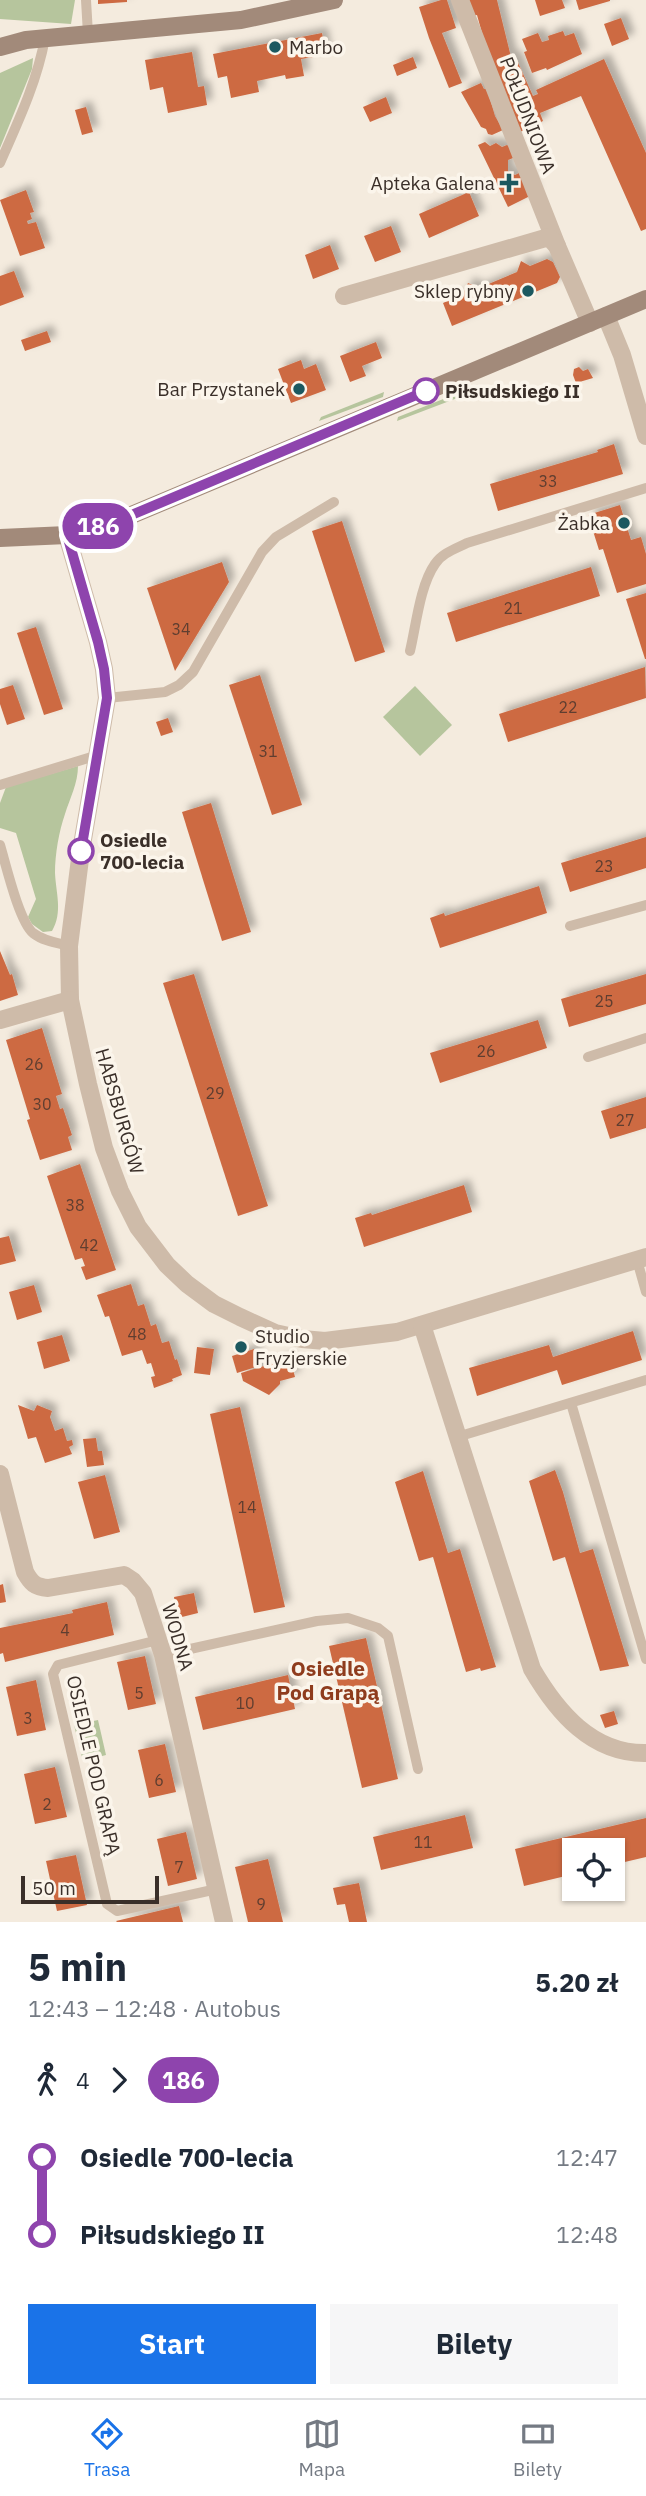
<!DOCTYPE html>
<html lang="pl">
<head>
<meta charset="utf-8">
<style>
	body { margin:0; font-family:"IBM Plex Sans",sans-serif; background:#f6f6f7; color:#1f2937; height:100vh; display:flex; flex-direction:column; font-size:26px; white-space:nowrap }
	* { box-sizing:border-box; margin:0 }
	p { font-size:23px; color:#747a83 }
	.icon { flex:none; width:38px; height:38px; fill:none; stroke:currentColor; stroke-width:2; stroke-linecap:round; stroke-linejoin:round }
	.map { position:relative; height:1922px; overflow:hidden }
	.side { display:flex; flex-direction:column; background:#fff; flex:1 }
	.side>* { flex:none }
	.badge { padding:0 14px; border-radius:23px; font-size:24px; line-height:46px }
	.buttons { position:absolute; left:562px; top:1838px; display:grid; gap:14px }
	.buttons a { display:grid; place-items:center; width:63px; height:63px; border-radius:0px; background:#fff; box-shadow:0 2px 5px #0004; font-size:35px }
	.scale { position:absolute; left:21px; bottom:18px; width:138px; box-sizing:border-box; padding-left:7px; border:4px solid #3a2f29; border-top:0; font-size:19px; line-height:24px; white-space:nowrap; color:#3a2f29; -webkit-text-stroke:5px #fbf5eb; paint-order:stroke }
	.map>.badge { position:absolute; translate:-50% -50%; box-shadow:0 0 0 4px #fff }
	.legs { display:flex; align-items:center; gap:10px; height:77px; padding:0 28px; font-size:23px }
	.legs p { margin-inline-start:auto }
	.headline { display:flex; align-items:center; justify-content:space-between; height:119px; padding:0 28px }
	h1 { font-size:38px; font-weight:700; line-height:52px }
	.cta { display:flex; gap:14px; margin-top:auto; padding:14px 28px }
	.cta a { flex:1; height:80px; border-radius:0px; background:#1a73e8; color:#fff; font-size:28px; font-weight:700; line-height:80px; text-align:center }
	.cta a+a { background:#f6f6f7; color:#1f2937 }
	ul { padding:0 28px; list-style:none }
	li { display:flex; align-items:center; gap:24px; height:77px; font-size:26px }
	li i { display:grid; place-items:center; width:10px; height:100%; margin:0 9px; background:currentColor }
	li i::after { content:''; width:18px; height:18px; margin:-9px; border:5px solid; border-radius:50%; background:#fff }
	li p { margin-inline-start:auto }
	li:first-child i { background:linear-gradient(#0000 50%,currentColor 0) }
	li:last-child i { background:linear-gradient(currentColor 50%,#0000 0) }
	.tab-bar { display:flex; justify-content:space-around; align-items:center; height:98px; border-top:2px solid #e0e1e3; background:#fff; font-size:19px; color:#747a83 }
	.tab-bar a { display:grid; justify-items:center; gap:4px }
	.tab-bar .active { color:#1a73e8 }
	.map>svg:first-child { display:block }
	.green { fill:#b6c59d }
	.building { fill:#cd6a43; filter:url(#shadow) }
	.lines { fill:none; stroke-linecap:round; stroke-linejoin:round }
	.lane { stroke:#cebba9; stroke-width:10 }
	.street { stroke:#cebba9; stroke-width:18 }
	.secondary { stroke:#a28a7a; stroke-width:18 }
	.line-1-casing { stroke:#fff; stroke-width:16 }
	.line-1 { stroke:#8e44ad; stroke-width:10 }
	.poi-dot { fill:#1c585f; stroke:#fbf5eb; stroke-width:2.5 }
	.stop-1-dot { fill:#fff; stroke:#8e44ad; stroke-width:3.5 }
	.labels { text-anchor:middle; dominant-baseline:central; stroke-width:7; stroke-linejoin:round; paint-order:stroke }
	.number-label { font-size:16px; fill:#5f3e30 }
	.poi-label { font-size:19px; fill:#3a2f29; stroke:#fbf5eb; text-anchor:end }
	.street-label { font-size:19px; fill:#3a2f29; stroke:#fbf5eb }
	.stop-label { font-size:19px; font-weight:bold; fill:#3a2f29; stroke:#fbf5eb; text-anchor:start }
	.neighbourhood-label { font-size:21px; font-weight:bold; fill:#8f3c1d; stroke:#fbf5eb }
</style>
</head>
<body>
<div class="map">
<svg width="646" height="1922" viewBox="0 0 646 1922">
	<defs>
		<filter id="shadow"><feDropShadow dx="6" dy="-6" stdDeviation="3.5" flood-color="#0004"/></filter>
	</defs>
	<rect width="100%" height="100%" fill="#f4ebde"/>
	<g class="green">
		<path d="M0,0H75L71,24L0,19Z"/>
		<path d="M33,58L32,69L0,148V73Z"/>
		<path d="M384,392L383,397L319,421L321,417Z"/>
		<path d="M461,392L463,395L460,397L397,421L398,417Z"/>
		<path d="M415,686L452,725L420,756L383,717Z"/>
		<path d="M78,766C78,783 70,798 65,814C59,831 55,854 55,873C56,894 63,912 52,931L43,932L32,924L28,917L36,899L16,833L0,828V803L6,787Z"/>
		<path d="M98,1720L106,1755L83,1761L74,1725Z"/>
	</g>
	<g class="building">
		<path d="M98,0H127V2L98,4Z"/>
		<path d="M441,0H447L456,28L442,33L462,83L449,88L429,38L419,7Z"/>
		<path d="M468,0H497L511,57L515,56L533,96L538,94L536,90L604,59L646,153V229L641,231L581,96L540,113L543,121L520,132L490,62L477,15L472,16Z"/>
		<path d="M535,0H562L565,8L540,16Z"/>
		<path d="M576,0H610V1L579,10Z"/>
		<path d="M621,18L629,39L612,46L604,24Z"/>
		<path d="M563,31L565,36L574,33L582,54L547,70L546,68L532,73L524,52L527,51L522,39L538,33L542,42L549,40L548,36Z"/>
		<path d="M322,33L326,55L301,59L304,76L286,79L285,75L257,81L259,92L231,98L227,76L218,78L213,54Z"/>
		<path d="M192,52L198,87L204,86L207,105L168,113L163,87L150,90L145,60Z"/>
		<path d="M413,57L417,68L397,76L393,65Z"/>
		<path d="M481,83L484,89H487L495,116L503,130L492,135L488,134L486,129L481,127L461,92Z"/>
		<path d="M386,97L392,113L370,122L363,107Z"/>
		<path d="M86,107L93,132L82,135L75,110Z"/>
		<path d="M485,142L490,146L496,143L502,147L507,145L511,147L513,158L508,160V171L515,175L523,171L534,194L508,207L478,145Z"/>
		<path d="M26,190L34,212L30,213L32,219L27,221L28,224L36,222L45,248L20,256L0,200Z"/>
		<path d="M469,192L479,216L429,238L419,214Z"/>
		<path d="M391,226L401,252L375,262L364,236Z"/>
		<path d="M330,245L339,269L313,279L305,255Z"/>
		<path d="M547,259L553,262L560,277L557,283L452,326L443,303L463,294L468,283L479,288L517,272L521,261L530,266Z"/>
		<path d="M14,271L24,297L0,306V276Z"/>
		<path d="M47,331L51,342L25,351L21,340Z"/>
		<path d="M376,342L382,358L362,366L366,376L350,382L340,356Z"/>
		<path d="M301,360L304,369L316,364L326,390L291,403L278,369Z"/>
		<path d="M579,367L583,371L588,369L593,378L576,383L573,375L574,369Z"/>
		<path d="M614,444L623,474L498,511L490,484L598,452L597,450Z"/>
		<path d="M620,505L631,540L641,537L646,554V584L617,593L603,549L599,550L588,515Z"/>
		<path d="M342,521L385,652L355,662L312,531Z"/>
		<path d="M222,562L229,582L175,671L147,588Z"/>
		<path d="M591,567L600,596L456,642L447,613Z"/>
		<path d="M646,593V659H645L626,599Z"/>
		<path d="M36,627L63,709L44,715L17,633Z"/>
		<path d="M645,667L646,698L508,742L499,714Z"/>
		<path d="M260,675L302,805L272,815L229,685Z"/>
		<path d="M13,685L25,719L7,725L0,704V689Z"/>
		<path d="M168,718L173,732L161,736L156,722Z"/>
		<path d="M211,803L251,932L222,941L182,812Z"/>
		<path d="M646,837V868L570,892L561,863Z"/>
		<path d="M539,886L547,913L440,948L430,918L444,913L445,916Z"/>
		<path d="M0,951L10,975L12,974L18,995L0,1001Z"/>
		<path d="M194,974L268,1206L238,1216L163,983Z"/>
		<path d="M646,974V1004L569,1027L561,999Z"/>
		<path d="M538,1020L547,1048L440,1083L430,1053Z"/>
		<path d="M42,1028L62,1094L56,1096L60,1109L63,1108L72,1135L68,1137L72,1150L40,1160L27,1120L30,1119L6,1040Z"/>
		<path d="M646,1097V1128L610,1139L601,1111Z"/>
		<path d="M80,1164L116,1270L86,1280L81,1267L85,1266L82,1258L75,1260L47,1176Z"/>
		<path d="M464,1185L472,1212L364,1247L355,1218L371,1213L372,1215Z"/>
		<path d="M9,1236L16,1261L0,1265V1238Z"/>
		<path d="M131,1284L138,1306L144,1304L151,1326L156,1324L162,1343L169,1341L175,1360L177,1359L182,1375L172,1379L173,1381L154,1388L151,1377L155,1376L151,1363L147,1364L142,1350L122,1356L109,1316L105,1317L97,1295Z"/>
		<path d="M34,1285L42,1312L17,1320L9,1292Z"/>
		<path d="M633,1331L642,1360L562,1385L557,1370L477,1396L469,1368L549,1345L553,1357Z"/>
		<path d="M62,1335L70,1361L44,1369L37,1342Z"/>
		<path d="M197,1347L214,1349L210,1375L194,1373Z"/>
		<path d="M254,1349L259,1366L237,1373L232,1356Z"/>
		<path d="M290,1358L295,1377L280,1381V1384L269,1395L243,1381L241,1373Z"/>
		<path d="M18,1405L34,1411L37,1405L52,1411L50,1417L55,1431L63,1428L67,1441L72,1440L73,1445L69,1447L72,1454L45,1463L36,1437L28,1439Z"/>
		<path d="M240,1407L285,1607L254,1613L210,1414Z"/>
		<path d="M96,1438L98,1451H102L104,1465L87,1467L83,1439Z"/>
		<path d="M555,1470L563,1492L580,1553L593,1549L629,1666L600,1671L565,1557L553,1561L529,1481Z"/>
		<path d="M423,1471L448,1553L460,1549L496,1667L481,1671L480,1668L466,1672L433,1557L419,1561L395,1482Z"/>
		<path d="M105,1475L120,1532L94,1539L78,1482Z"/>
		<path d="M3,1584L6,1602L0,1603V1585Z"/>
		<path d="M194,1593L198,1613L178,1618L174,1597Z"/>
		<path d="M107,1602L114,1635L5,1662L3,1653L0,1654V1628L73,1613L72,1610Z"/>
		<path d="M366,1638L398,1779L362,1788L329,1646Z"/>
		<path d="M145,1656L156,1704L128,1710L117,1662Z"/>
		<path d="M288,1675L295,1709L203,1730L195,1697Z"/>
		<path d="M36,1680L46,1730L17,1736L6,1687Z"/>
		<path d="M614,1711L618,1724L605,1728L600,1715Z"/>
		<path d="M165,1744L176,1792L149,1798L138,1750Z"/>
		<path d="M55,1767L67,1817L35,1824L24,1774Z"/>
		<path d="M465,1815L473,1848L381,1870L373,1837Z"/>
		<path d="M646,1818V1857L612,1865V1850H574V1874L524,1886L515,1849Z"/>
		<path d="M186,1832L197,1879L168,1886L157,1839Z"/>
		<path d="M76,1855L87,1905L57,1911L46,1861Z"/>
		<path d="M268,1859L283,1922H248L235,1867Z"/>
		<path d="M359,1883L367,1922H349L345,1904L337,1905L333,1888Z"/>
		<path d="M179,1906L183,1922H117L116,1921Z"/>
	</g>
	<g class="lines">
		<g class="lane">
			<path d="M86,0L88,34"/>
			<path d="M0,163C18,122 37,82 45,38"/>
			<path d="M410,651C416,626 420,585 435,564C442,553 455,549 467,543L646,488"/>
			<path d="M107,698L165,692L179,685L193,672L262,552L276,537L334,502"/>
			<path d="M0,785L98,755"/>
			<path d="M0,845C6,865 19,921 33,933C43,941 57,943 69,946"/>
			<path d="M570,926L646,905"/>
			<path d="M588,1057L646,1038"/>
			<path d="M637,1260L646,1292"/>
			<path d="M571,1403L646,1659"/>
			<path d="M457,1437L646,1380"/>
			<path d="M158,1640L58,1665L53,1674L107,1904L117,1911L217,1889"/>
			<path d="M163,1655L317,1621L348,1618L378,1628L388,1636L418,1769"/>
		</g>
		<g class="street">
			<path d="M460,0L557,246"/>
			<path d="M344,296L549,237L557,246L590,323"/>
			<path d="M606,316L622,355L646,436"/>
			<path d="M67,535L98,642L104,669L107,698L81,851L69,946L70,1000L88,1084L104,1148L120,1191L138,1227L167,1265L187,1284L214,1304L240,1317L275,1333L302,1339L325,1341L397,1332L646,1257"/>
			<path d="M0,1020L70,1000"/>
			<path d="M422,1325L532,1669C557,1712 592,1754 646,1753"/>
			<path d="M0,1474L25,1572C31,1583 35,1587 48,1588L124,1575L133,1581L143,1593L163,1655L224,1922"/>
		</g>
		<g class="secondary">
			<path d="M0,47L26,40L241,20L334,0"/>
			<path d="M0,538L67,535L122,519L646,299"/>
		</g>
	</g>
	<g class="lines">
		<defs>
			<path id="line-1" d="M81,851L107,698L104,669L98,642L67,535L122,519L426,391"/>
		</defs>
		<use href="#line-1" class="line-1-casing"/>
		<use href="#line-1" class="line-1"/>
	</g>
	<g class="poi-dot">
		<circle cx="275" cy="47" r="7"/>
		<path d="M505.5 172.5h7v7h7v7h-7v7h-7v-7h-7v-7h7z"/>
		<circle cx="528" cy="291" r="7"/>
		<circle cx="299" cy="389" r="7"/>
		<circle cx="624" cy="523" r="7"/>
		<circle cx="241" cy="1347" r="7"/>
	</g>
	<g class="stop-1-dot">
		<circle cx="426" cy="391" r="12"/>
		<circle cx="81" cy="851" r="12"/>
	</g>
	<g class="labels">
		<g class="number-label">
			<text x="548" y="481">33</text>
			<text x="513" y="608">21</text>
			<text x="181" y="629">34</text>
			<text x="568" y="707">22</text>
			<text x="268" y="751">31</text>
			<text x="604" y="866">23</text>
			<text x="604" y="1001">25</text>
			<text x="486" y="1051">26</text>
			<text x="34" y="1064">26</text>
			<text x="215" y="1093">29</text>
			<text x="42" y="1104">30</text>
			<text x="625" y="1120">27</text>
			<text x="75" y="1205">38</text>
			<text x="89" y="1245">42</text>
			<text x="137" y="1334">48</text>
			<text x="247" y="1507">14</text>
			<text x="65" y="1630">4</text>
			<text x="139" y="1693">5</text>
			<text x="245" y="1703">10</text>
			<text x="28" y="1718">3</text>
			<text x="159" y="1780">6</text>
			<text x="47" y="1804">2</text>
			<text x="423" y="1842">11</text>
			<text x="179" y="1867">7</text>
			<text x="261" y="1904">9</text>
		</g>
		<g class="poi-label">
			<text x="289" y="47" text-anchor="start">Marbo</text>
			<text x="495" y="183">Apteka Galena</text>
			<text x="514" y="291">Sklep rybny</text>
			<text x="285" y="389">Bar Przystanek</text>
			<text x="610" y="523">Żabka</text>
			<text x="255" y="1336" text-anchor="start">Studio<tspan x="255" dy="22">Fryzjerskie</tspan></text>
		</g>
		<g class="street-label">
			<text transform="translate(528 115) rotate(69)">POŁUDNIOWA</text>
			<text transform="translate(120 1111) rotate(74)">HABSBURGÓW</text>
			<text transform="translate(178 1637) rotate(74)">WODNA</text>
			<text transform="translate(94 1765) rotate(77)">OSIEDLE POD GRAPĄ</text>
		</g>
		<g class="stop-label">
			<text x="445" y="391">Piłsudskiego II</text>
			<text x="100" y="840">Osiedle<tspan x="100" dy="22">700-lecia</tspan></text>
		</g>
		<g class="neighbourhood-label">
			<text x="328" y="1668">Osiedle<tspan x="328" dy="24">Pod Grapą</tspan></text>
		</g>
	</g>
</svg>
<div class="buttons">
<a><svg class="icon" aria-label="locate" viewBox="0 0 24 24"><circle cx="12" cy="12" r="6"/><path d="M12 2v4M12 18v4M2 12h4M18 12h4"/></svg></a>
</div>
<div class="scale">50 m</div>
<b class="badge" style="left:98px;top:526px;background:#8e44ad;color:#fff">186</b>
</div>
<section class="side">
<div class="headline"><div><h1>5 min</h1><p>12:43 – 12:48 · Autobus</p></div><b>5.20 zł</b></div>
<div class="legs"><svg class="icon" aria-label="walk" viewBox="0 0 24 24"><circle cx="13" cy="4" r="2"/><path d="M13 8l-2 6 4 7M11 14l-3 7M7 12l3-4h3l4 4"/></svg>4<svg class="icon" aria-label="forward" viewBox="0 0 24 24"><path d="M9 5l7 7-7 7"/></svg><b class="badge" style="background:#8e44ad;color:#fff">186</b></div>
<ul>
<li><i style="color:#8e44ad"></i><b>Osiedle 700-lecia</b><p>12:47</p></li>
<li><i style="color:#8e44ad"></i><b>Piłsudskiego II</b><p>12:48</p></li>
</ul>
<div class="cta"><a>Start</a><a>Bilety</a></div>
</section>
<nav class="tab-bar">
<a class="active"><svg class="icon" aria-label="directions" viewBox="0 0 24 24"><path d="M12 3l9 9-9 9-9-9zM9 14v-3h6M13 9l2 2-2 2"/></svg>Trasa</a>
<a><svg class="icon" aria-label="map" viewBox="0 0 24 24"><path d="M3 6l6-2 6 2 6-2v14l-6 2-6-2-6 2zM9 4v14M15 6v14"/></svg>Mapa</a>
<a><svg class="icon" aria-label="tickets" viewBox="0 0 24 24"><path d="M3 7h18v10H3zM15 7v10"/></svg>Bilety</a>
</nav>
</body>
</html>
